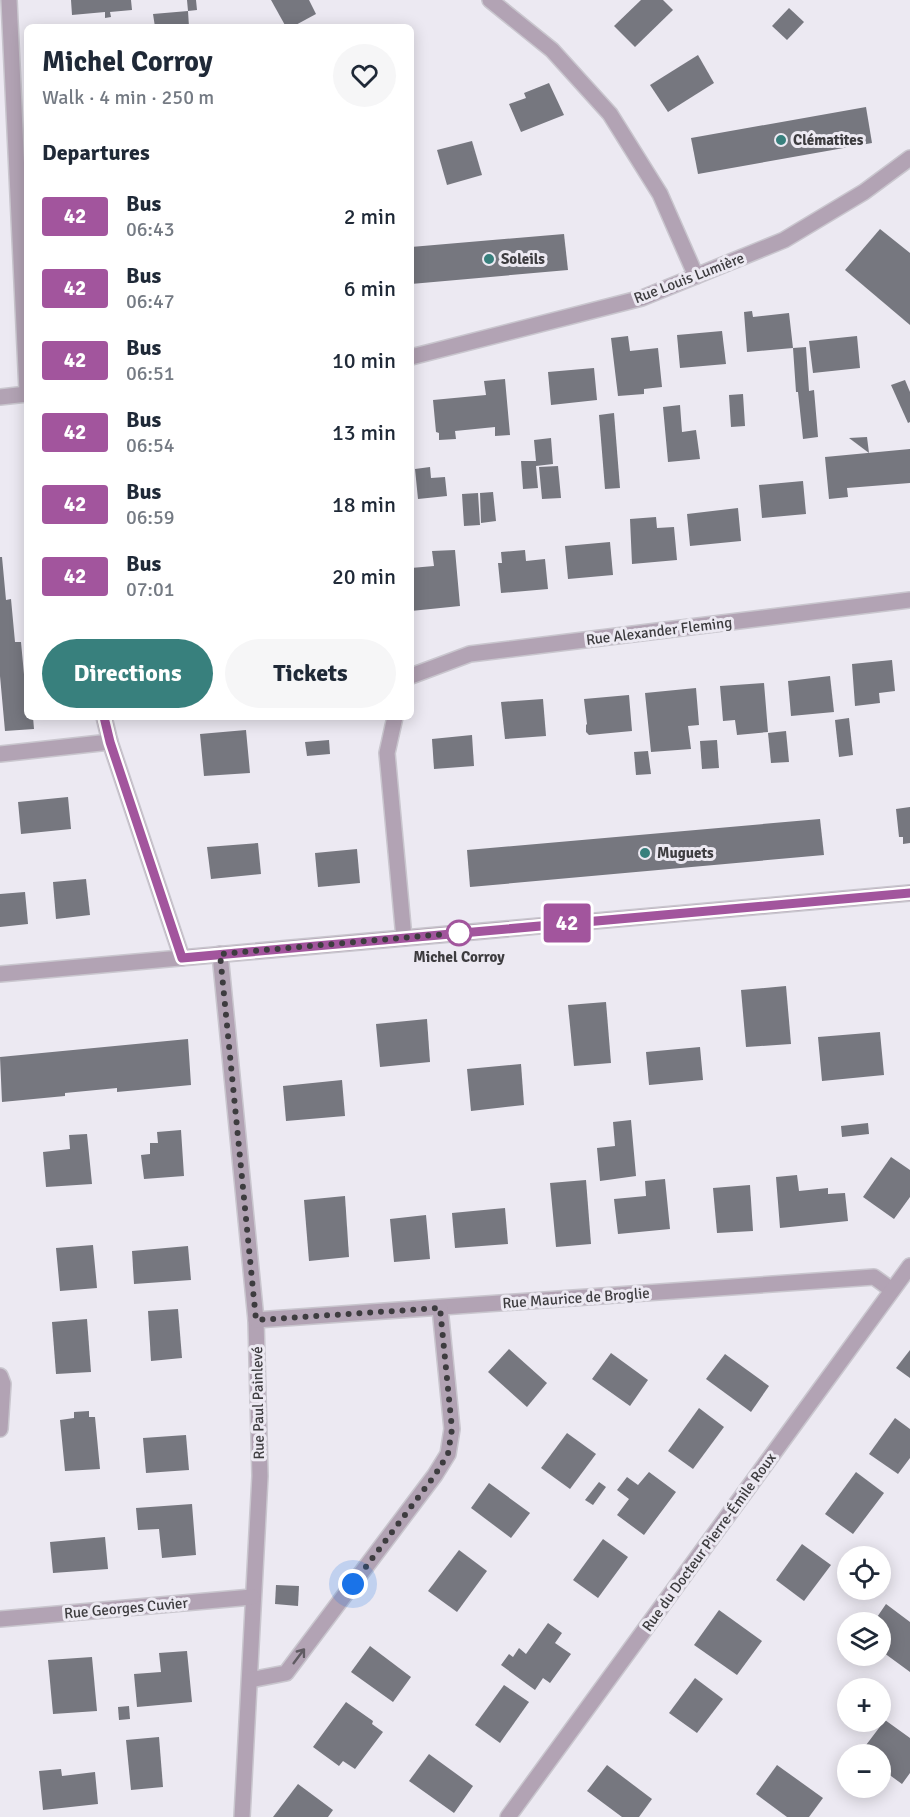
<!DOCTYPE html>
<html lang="en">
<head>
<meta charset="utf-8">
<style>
	body { margin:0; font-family:Signika,sans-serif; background:#f6f6f7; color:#1f2937; height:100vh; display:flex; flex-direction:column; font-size:22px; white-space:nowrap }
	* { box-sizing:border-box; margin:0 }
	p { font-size:20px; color:#747a83 }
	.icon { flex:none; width:33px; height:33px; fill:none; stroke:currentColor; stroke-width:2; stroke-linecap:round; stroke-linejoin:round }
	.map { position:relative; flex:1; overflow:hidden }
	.drawer { position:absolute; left:24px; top:24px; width:390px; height:696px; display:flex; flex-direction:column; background:#fff; border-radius:9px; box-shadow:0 3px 15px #0003 }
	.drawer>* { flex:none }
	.badge { padding:0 12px; border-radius:4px; font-size:21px; line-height:39px }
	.fabs { position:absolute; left:837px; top:1546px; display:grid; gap:12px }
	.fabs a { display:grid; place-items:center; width:54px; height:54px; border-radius:50%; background:#fff; box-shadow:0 3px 15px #0003; font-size:30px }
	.you { position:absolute; width:30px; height:30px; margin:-15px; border:4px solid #fff; border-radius:50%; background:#1a73e8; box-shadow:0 0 0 9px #1a73e833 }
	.map>.badge { position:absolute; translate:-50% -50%; box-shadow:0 0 0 3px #fff }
	h2 { padding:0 18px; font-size:22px; line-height:54px }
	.round { display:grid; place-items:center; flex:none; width:63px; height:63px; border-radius:32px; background:#f6f6f7 }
	.headline { display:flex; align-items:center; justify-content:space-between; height:102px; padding:0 18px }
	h1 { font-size:28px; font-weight:800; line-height:45px }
	.primary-button { display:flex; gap:12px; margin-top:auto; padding:12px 18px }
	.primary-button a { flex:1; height:69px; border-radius:36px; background:#38807d; color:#fff; font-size:24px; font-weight:800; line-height:69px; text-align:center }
	.primary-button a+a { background:#f6f6f7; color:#1f2937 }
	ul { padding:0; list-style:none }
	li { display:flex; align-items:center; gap:18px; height:72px; padding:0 18px }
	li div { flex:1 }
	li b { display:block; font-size:22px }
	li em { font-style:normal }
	li .badge { min-width:66px; font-weight:700; text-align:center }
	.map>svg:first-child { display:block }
	.building { fill:#76777f }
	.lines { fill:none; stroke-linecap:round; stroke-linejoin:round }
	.minor-casing { stroke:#c9c6ce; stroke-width:18 }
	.minor { stroke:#b2a3b4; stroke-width:15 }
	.oneway { stroke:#605b62 }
	.line-casing { stroke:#fff; stroke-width:14 }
	.line { stroke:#a2559d; stroke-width:9 }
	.walk { stroke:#3d3c3f; stroke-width:6; stroke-dasharray:0 10.8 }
	.poi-dot { fill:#38807d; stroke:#ece9f2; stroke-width:2 }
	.stop-dot { fill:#fff; stroke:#a2559d; stroke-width:3 }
	.labels { text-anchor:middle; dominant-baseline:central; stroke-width:6; stroke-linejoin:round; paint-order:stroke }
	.poi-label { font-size:15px; font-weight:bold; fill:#3d3c3f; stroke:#ece9f2; text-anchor:start }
	.street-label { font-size:15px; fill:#3d3c3f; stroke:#ece9f2 }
	.stop-label { font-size:15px; font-weight:bold; fill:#3d3c3f; stroke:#ece9f2 }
</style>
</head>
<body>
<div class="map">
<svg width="910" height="1817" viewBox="0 0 910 1817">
	<rect width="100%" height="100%" fill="#ece9f2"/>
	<g class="building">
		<path d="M71,0H131L132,10L110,12L111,17L105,18V12L72,15Z"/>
		<path d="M187,0H196L197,10L188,11L189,27H155L153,14L188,11Z"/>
		<path d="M271,0H309L316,14L292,27H286Z"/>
		<path d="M641,0H663L673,10L635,47L614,26Z"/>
		<path d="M789,8L804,22L787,40L772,26Z"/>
		<path d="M698,55L714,83L668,112L650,85Z"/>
		<path d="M549,83L564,115L521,132L509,104L526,98L524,93Z"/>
		<path d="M866,107L872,143L698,174L691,138Z"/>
		<path d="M472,141L482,175L447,185L437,150Z"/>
		<path d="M880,229L910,253V325L845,270Z"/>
		<path d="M564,234L568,270L411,284V247Z"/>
		<path d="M752,311L753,317L789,313L793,348L747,352L744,312Z"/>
		<path d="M722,331L726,364L680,368L677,335Z"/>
		<path d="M628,336L630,351L658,348L662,387L644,389V394L618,396L611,338Z"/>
		<path d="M857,336L860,368L813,373L809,341Z"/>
		<path d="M806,347L809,391L814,390L818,437L803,439L798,392H796L793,348Z"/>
		<path d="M594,368L597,400L551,405L548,372Z"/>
		<path d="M505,379L510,435L495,436V427L455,431L456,439L439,440V433L436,432L433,400L486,395L484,381Z"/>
		<path d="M905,380L910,392V422L908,423L891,385Z"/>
		<path d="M743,394L745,426L731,427L729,395Z"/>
		<path d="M680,405L682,432L696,430L700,459L668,462L663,407Z"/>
		<path d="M614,413L620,488L605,489L599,415Z"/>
		<path d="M867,437L869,453L849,438Z"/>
		<path d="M551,438L553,464L536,466L538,488L523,489L521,461H536L534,440Z"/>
		<path d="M910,449V483L847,488L848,497L829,499L825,457Z"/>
		<path d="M558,466L561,498L542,499L539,467Z"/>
		<path d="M430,467L431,478L445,477L447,496L418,499L415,469Z"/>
		<path d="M803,481L806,514L762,518L759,485Z"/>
		<path d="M493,492L496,521L481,523L480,493Z"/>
		<path d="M478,493L480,525L464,526L462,494Z"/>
		<path d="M738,508L741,541L690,546L687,514Z"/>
		<path d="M656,517L657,528L674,527L677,560L632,564L630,519Z"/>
		<path d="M610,542L613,575L568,579L565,546Z"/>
		<path d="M455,550L460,606L411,611V568L434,566L432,551Z"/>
		<path d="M525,550L526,561L545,559L548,589L501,593L498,563H502L501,552Z"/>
		<path d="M0,557H2L6,600L11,599L15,642H21L25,685H27V717H33L34,729L5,731L0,676Z"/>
		<path d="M892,660L895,691L879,693L880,703L855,706L852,664Z"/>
		<path d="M830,676L834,712L791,716L788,681Z"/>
		<path d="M764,683L768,732L737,735L735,720L723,721L720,686Z"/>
		<path d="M696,688L699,725L688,726L691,749L651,752L645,693Z"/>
		<path d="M629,695L632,731L589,735L586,732V725L587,724L584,699Z"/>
		<path d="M543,699L546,736L505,739L501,702Z"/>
		<path d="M849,718L853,755L839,757L835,720Z"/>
		<path d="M246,730L250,773L204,776L200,734Z"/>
		<path d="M786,731L789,762L771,763L768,733Z"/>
		<path d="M472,735L474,766L434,769L432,739Z"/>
		<path d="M329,740L330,754L307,756L305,742Z"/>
		<path d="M717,740L719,768L702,769L700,741Z"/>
		<path d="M648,751L651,774L636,775L634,752Z"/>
		<path d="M68,797L71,829L21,834L18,802Z"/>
		<path d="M910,807V843L903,844V837H899L896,809Z"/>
		<path d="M820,819L824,855L470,887L467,850Z"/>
		<path d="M258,843L261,874L211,879L207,847Z"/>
		<path d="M357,849L360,883L318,887L315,853Z"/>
		<path d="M86,879L90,915L56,919L53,882Z"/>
		<path d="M25,892L28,924L0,927V894Z"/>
		<path d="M786,986L791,1044L746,1047L741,990Z"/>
		<path d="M606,1002L611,1063L574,1066L568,1005Z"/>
		<path d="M427,1019L430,1062L380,1067L376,1024Z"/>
		<path d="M880,1032L884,1075L822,1081L818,1037Z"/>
		<path d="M188,1039L191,1085L117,1092V1088L65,1093V1096L2,1102L0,1057Z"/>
		<path d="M700,1047L703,1080L649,1085L646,1052Z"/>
		<path d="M521,1064L524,1105L471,1111L467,1069Z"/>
		<path d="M342,1080L345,1116L286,1121L283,1086Z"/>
		<path d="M631,1120L636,1176L600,1181L597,1148L615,1146L613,1122Z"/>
		<path d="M868,1123L869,1134L842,1137L841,1126Z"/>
		<path d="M181,1130L184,1176L144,1179L141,1155L150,1154V1143H158L157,1132Z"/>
		<path d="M87,1134L92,1184L46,1187L43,1152L70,1149L69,1135Z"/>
		<path d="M891,1157L910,1170V1197L894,1219L863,1197Z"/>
		<path d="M797,1175L799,1191L828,1188V1194L845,1193L848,1221L780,1228L776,1177Z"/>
		<path d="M665,1179L670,1229L618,1234L614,1199L646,1196L645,1181Z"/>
		<path d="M586,1180L591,1244L556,1247L550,1183Z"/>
		<path d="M750,1185L753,1231L717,1233L713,1188Z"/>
		<path d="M345,1196L349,1257L309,1261L304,1200Z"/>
		<path d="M505,1208L508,1244L455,1248L452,1213Z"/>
		<path d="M426,1215L430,1259L394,1262L390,1219Z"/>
		<path d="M93,1245L97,1288L60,1291L56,1248Z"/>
		<path d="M188,1246L191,1280L134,1284L132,1251Z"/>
		<path d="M178,1309L182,1358L151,1361L148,1311Z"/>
		<path d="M87,1319L91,1372L56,1374L52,1322Z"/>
		<path d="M509,1349L547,1383L527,1407L488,1372Z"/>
		<path d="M910,1350V1378L896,1368Z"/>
		<path d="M611,1353L648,1380L630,1406L592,1379Z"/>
		<path d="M725,1354L769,1386L751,1412L706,1379Z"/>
		<path d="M699,1408L724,1427L693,1469L668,1451Z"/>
		<path d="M89,1411V1417H95L100,1469L65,1471L60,1420L74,1418V1412Z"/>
		<path d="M895,1418L910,1429V1458L898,1474L869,1454Z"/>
		<path d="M567,1433L596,1454L570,1489L541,1468Z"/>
		<path d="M186,1435L189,1470L146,1473L143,1438Z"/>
		<path d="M649,1472L676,1492L644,1535L617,1515L629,1499L617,1490L627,1477L638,1485Z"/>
		<path d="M856,1472L884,1493L853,1534L825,1514Z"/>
		<path d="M599,1482L606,1487L593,1505L585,1500Z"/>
		<path d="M489,1483L530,1513L511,1538L471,1508Z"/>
		<path d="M192,1504L196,1555L162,1558L159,1529L138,1530L136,1508Z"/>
		<path d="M105,1537L108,1569L53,1573L50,1542Z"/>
		<path d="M603,1539L628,1557L598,1598L573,1580Z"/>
		<path d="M802,1544L831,1565L804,1601L776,1580Z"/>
		<path d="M459,1550L487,1571L457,1612L428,1591Z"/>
		<path d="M276,1585L299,1586L298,1606L275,1604Z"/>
		<path d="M886,1604L910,1622V1672L880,1650V1623H873Z"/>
		<path d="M719,1610L762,1641L737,1675L694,1645Z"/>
		<path d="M548,1623L562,1633L555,1643L571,1654L550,1683L543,1678L535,1690L501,1665L509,1654L513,1657L519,1648L526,1654Z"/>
		<path d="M370,1646L411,1677L393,1702L351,1672Z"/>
		<path d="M187,1651L192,1702L137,1707L134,1674L161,1672L159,1653Z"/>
		<path d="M92,1657L97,1711L53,1714L48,1660Z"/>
		<path d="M695,1678L723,1699L697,1733L669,1713Z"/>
		<path d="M504,1685L529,1702L500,1743L475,1725Z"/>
		<path d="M346,1702L373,1721L372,1724L383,1732L355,1769L343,1761L339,1766L313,1747Z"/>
		<path d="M129,1706L130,1719L119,1720L118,1707Z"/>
		<path d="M885,1720L910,1738V1773L902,1784L880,1768V1755H863L860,1753Z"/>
		<path d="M159,1737L163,1787L131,1790L126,1740Z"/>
		<path d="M429,1754L473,1786L454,1813L409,1781Z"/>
		<path d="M607,1765L652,1799L639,1817H622L587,1791Z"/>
		<path d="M777,1765L823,1798L809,1817H787L756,1794Z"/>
		<path d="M61,1769L62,1776L95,1772L98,1804L43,1810L39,1771Z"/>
		<path d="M298,1784L333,1810L328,1817H273Z"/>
	</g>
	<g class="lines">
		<defs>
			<g id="minor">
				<path d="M9,0L27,391"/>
				<path d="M490,0L552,50L610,114L660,194L696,276"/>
				<path d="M411,357L642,298L784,240L864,192L910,158"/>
				<path d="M0,397L27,394"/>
				<path d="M411,676L470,654L910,600"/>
				<path d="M104,717L110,742L182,958"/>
				<path d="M395,717L387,753L404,938"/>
				<path d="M0,754L110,742"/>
				<path d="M220,954L256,1320L260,1476L242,1817"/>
				<path d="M0,974L910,893"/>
				<path d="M256,1320L874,1277L892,1290"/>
				<path d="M0,1376L3,1384L0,1429"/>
				<path d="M0,1619L252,1597"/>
				<path d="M250,1680L286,1673L435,1475L448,1454L452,1429L440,1308"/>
				<path d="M508,1817L910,1266"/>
			</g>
		</defs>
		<use href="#minor" class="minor-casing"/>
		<use href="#minor" class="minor"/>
	</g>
	<defs><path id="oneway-shaft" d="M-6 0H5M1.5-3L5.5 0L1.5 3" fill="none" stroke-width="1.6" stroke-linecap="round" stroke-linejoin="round" transform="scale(1.5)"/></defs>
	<use class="oneway" href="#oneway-shaft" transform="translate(299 1656) rotate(-53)"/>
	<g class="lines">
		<defs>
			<path id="line" d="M104,717L110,742L182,958L910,893"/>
		</defs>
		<use href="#line" class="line-casing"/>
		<use href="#line" class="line"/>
		<path class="walk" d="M353,1584L435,1475L448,1454L452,1429L440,1308L256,1320L220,954L469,932L459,933"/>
	</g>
	<g class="poi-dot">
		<circle cx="781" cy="140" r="6"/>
		<circle cx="489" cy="259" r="6"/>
		<circle cx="645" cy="853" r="6"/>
	</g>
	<circle class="stop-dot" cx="459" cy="933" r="12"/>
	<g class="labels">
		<g class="poi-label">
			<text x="793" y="140">Clématites</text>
			<text x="501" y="259">Soleils</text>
			<text x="657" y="853">Muguets</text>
		</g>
		<g class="street-label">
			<text transform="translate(689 278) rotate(-21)">Rue Louis Lumière</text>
			<text transform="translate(659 631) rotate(-7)">Rue Alexander Fleming</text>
			<text transform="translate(576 1298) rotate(-4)">Rue Maurice de Broglie</text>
			<text transform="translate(258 1403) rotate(-91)">Rue Paul Painlevé</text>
			<text transform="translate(709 1542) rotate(-54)">Rue du Docteur Pierre-Émile Roux</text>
			<text transform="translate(126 1608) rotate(-5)">Rue Georges Cuvier</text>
		</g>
		<g class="stop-label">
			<text x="459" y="957">Michel Corroy</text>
		</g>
	</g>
</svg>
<div class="fabs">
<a><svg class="icon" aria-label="locate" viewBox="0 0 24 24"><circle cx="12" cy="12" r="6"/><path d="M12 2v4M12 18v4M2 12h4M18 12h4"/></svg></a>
<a><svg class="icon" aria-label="layers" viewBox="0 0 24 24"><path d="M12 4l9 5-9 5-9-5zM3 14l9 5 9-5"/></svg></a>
<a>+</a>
<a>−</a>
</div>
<div class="you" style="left:353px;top:1584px"></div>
<b class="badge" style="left:567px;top:923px;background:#a2559d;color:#fff">42</b>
<section class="drawer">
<div class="headline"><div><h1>Michel Corroy</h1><p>Walk · 4 min · 250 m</p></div><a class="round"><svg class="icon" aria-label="heart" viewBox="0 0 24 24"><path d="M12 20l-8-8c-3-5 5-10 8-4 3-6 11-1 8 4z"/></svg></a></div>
<h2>Departures</h2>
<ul>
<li><span class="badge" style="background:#a2559d;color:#fff">42</span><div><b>Bus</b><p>06:43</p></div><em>2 min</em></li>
<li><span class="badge" style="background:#a2559d;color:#fff">42</span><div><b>Bus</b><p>06:47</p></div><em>6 min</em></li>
<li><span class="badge" style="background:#a2559d;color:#fff">42</span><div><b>Bus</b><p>06:51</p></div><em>10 min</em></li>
<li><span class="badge" style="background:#a2559d;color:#fff">42</span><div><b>Bus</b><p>06:54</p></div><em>13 min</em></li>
<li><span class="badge" style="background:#a2559d;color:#fff">42</span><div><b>Bus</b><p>06:59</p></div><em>18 min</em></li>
<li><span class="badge" style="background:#a2559d;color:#fff">42</span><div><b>Bus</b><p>07:01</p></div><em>20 min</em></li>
</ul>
<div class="primary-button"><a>Directions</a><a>Tickets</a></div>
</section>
</div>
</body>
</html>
